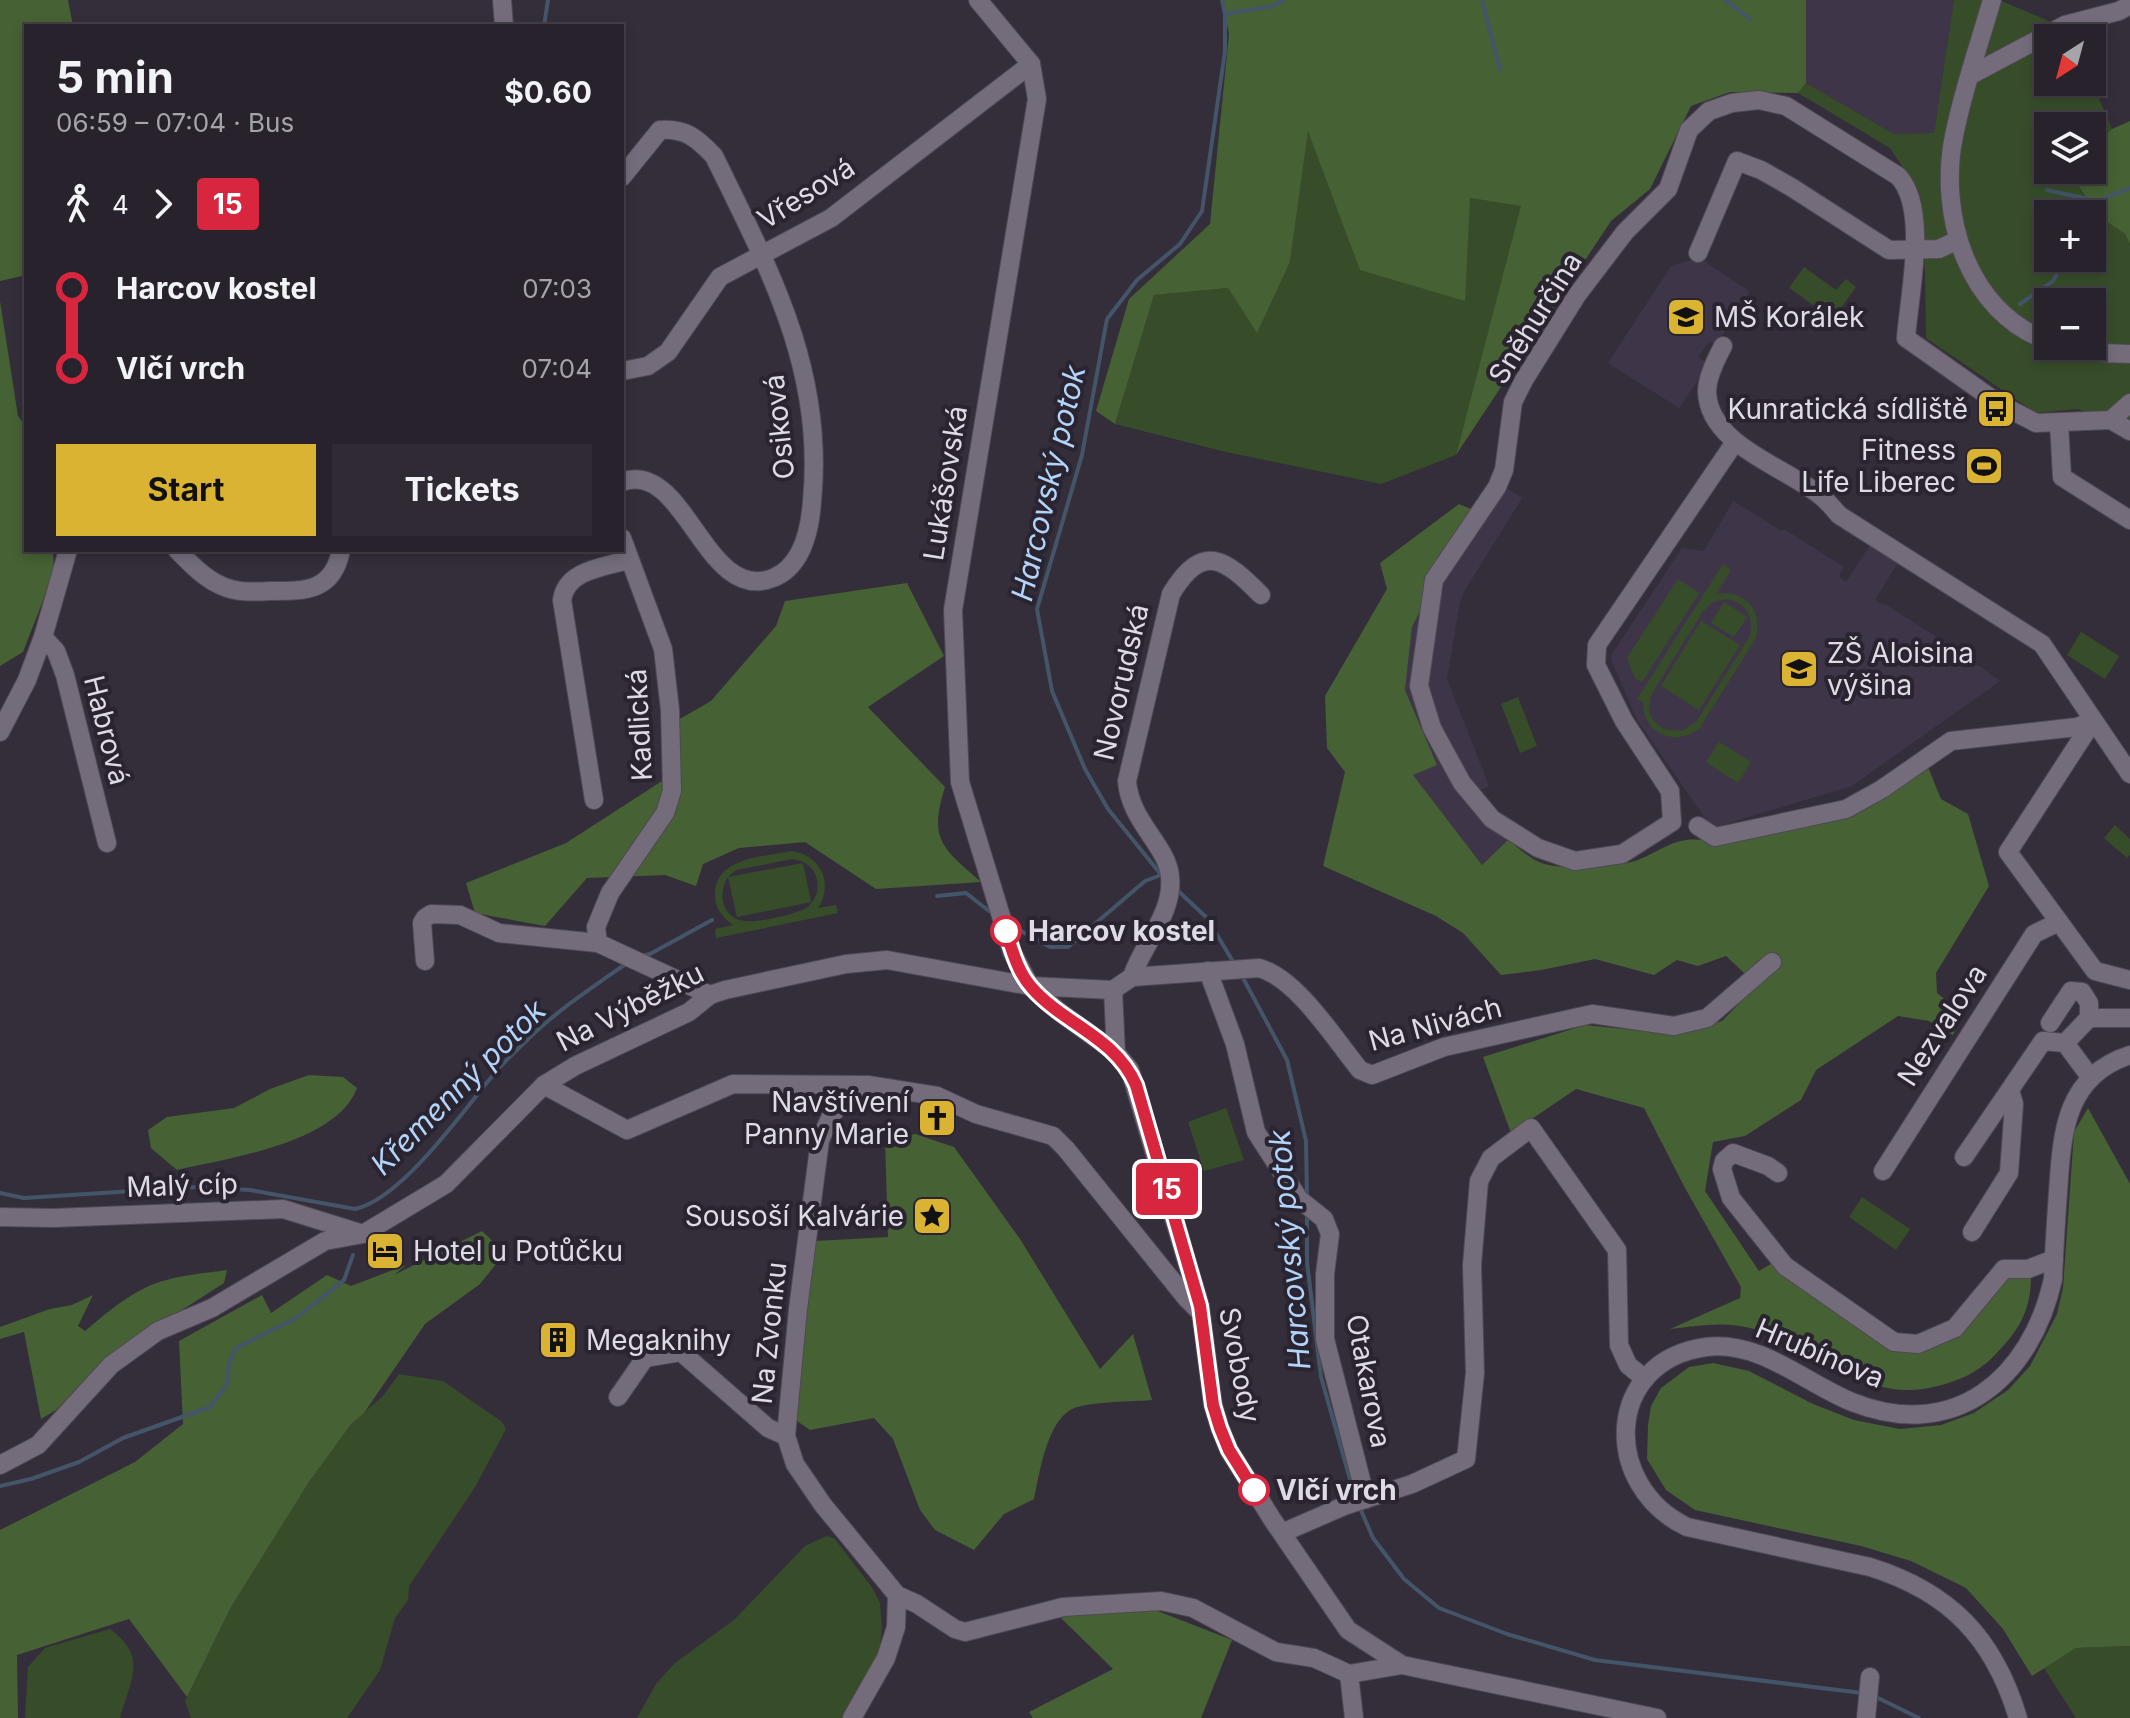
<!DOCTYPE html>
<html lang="en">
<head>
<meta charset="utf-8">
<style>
	body { margin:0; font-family:Inter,sans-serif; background:#2f2a34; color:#f1f3f6; height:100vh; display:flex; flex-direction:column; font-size:30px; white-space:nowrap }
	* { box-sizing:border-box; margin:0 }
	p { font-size:26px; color:#a4a4a9 }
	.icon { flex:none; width:44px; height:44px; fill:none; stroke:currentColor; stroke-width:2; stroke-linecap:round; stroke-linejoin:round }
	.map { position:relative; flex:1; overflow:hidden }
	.sheet { position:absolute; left:24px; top:24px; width:600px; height:528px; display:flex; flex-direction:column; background:#27222c; border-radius:0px; box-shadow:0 4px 12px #0003,0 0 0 2px #433f48 }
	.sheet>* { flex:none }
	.badge { padding:0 16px; border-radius:6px; font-size:28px; line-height:52px }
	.needle { width:52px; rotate:216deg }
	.controls { position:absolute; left:2034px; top:24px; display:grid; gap:16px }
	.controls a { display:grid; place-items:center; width:72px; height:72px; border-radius:0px; background:#27222c; box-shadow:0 4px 12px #0003,0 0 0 2px #433f48; font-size:40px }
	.map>.badge { position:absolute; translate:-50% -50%; box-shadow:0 0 0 4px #fff }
	.legs { display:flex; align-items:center; gap:12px; height:88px; padding:0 32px; font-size:26px }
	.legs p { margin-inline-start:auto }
	.summary { display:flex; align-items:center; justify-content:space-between; height:136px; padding:0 32px }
	h1 { font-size:44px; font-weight:700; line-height:60px }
	.cta { display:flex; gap:16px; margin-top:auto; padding:16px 32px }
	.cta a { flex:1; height:92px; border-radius:0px; background:#dab333; color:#111; font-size:32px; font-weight:700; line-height:92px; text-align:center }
	.cta a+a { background:#2f2a34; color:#f1f3f6 }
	ul { padding:0 32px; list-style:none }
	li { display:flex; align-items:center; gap:28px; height:80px; font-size:30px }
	li i { display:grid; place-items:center; width:12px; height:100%; margin:0 10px; background:currentColor }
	li i::after { content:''; width:20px; height:20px; margin:-10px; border:6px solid; border-radius:50%; background:#27222c }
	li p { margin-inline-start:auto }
	li:first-child i { background:linear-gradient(#0000 50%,currentColor 0) }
	li:last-child i { background:linear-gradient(currentColor 50%,#0000 0) }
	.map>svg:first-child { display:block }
	.built { fill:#3f3549 }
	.green { fill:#374d29; fill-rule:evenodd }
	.forest { fill:#466134 }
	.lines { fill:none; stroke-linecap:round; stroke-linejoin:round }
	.stream { stroke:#44556a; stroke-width:4 }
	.minor-casing { stroke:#4f4954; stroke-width:20 }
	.minor { stroke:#746c7b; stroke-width:18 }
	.line-1-casing { stroke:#fff; stroke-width:18 }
	.line-1 { stroke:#d7263d; stroke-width:12 }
	.stop-1-dot { fill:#fff; stroke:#d7263d; stroke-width:4 }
	.labels { text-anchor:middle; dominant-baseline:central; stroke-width:8; stroke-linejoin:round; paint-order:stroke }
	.street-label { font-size:28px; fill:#dfdbe4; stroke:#2a2431 }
	.poi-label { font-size:28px; fill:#dfdbe4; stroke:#2a2431; text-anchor:start }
	.stop-label { font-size:28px; font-weight:bold; fill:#dfdbe4; stroke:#2a2431; text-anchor:start }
	.water-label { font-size:30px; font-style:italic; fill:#b3d4fa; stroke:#2a2431 }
</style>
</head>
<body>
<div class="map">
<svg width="2130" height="1718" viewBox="0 0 2130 1718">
	<rect width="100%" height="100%" fill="#342e3b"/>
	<g class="built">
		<path d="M1806,0H1954L1934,133L1894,134L1806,83Z"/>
		<path d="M1700,258L1750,292L1716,345L1709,342L1698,357L1709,364L1679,408L1608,363L1671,266Z"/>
		<path d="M1492,479L1522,498L1465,590L1460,602L1447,679L1489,786L1468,795L1508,840L1482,865L1412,774L1437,765L1405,690L1412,627L1471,509Z"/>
		<path d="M1733,501L1782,531L1784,529L1844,567L1839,576L1846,582L1873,541L1900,559L1875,600L1883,605L1885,604L1957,650L2000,681L1852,786L1712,828L1637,720L1610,657L1682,548L1704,551Z"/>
	</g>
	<g class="green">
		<path d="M1954,0H1999L2070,30L2074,38H2048V82H2092L2112,129L2092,145V126H2048V170H2078L2074,181L2100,217L2125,234L2130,244V425L2078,409L2036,413L1926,338L1925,272L1919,192L1890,148L1798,93L1806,83L1894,134L1934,133ZM2048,214H2092V258H2048ZM2048,302H2092V346H2048Z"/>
		<path d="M1308,129L1470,198L1522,206L1456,455L1381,484L1226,452L1115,424L1154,295L1228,288L1257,332L1290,262Z"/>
		<path d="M1804,267L1836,290L1846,279L1856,287L1833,319L1789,288Z"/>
		<path d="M1723,564L1731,570L1716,594C1744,589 1763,609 1756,638L1699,729C1674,747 1643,734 1643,702L1637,699ZM1727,599C1746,603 1755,617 1750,636L1697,721L1682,731L1663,729L1654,721L1649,712L1651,695L1703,611L1713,602Z"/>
		<path d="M1678,579L1699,593L1642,682L1635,678L1627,658Z"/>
		<path d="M1724,602L1747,617L1734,637L1711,623Z"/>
		<path d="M1701,621L1740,645L1699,710L1661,686Z"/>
		<path d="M2081,632L2119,656L2105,679L2067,655Z"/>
		<path d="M1518,697L1537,746L1520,753L1501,704Z"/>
		<path d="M1719,742L1751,762L1738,783L1706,762Z"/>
		<path d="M2115,825L2130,839V855L2127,858L2104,838Z"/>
		<path d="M791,851C821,855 834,883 818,908L836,905L838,913L716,938L715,929L733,925C722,917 714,907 715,893C716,857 764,857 791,851ZM792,859C818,862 826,889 808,907C797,914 758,923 745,921C722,919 717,893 728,877L737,917L811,902L803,863L728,877L736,870Z"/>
		<path d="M1226,1108L1244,1160L1204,1171L1188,1122Z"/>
		<path d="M1862,1197L1910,1229L1896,1250L1849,1217Z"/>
		<path d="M399,1374L443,1381L502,1422L506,1429L475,1487L409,1586L408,1600L395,1618L380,1670L347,1718H191L185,1701L231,1607L309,1482L352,1423L382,1397Z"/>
		<path d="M827,1536L835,1539L873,1589L880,1603L882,1629L878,1660L845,1718H637L656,1684L675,1663L735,1619L805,1546Z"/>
		<path d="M110,1629C148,1657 131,1679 120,1718H25L28,1667L45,1648Z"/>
		<path d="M2130,1646V1718H2076L2044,1668L2076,1648Z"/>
	</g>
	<g class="forest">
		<path d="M0,0H68L73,26H26V275L0,281Z"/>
		<path d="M1222,0H1806V83L1798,93L1730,92L1691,106L1650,189L1611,221L1456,455L1521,206L1470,198L1465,301L1360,270L1308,131L1290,262L1257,333L1228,288L1154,295L1115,424L1096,411L1129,299L1210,224L1229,34Z"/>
		<path d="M2130,121V244L2125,234L2100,217L2074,180L2078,170H2092V145L2112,129Z"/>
		<path d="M0,301L18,416L26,427V550H53L54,572L23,652L0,666Z"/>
		<path d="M1459,504L1471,509L1412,627L1405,690L1437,765L1413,775L1482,865L1508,840C1519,848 1532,861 1545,864C1564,870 1619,867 1638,860C1669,847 1677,834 1714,842L1846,816L1928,767L1941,799L1968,814L1989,886L1936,973L1937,993L1963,1014L1953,1035L1929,1021L1898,1016L1816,1070L1801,1100L1745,1136L1713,1142L1705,1191L1759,1271L1774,1262L1889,1348L1956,1337L1983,1308L2003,1278H2031C2030,1315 2017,1332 1992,1358C1978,1372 1958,1381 1938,1386C1861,1406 1818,1344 1750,1328C1724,1321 1697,1326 1670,1329L1740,1298L1741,1287L1685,1188L1644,1108L1576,1089L1511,1133L1483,1057L1585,1025L1674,1034L1722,1021L1757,985L1726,956L1698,966L1677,960L1654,975L1595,959L1541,970L1501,975L1463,933L1436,916L1323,866L1345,772L1327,748L1325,696L1387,589L1380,563Z"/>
		<path d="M907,583L944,656L868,707L945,787C928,841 943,848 981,882L876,889L805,842L739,848L703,864L696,886L665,875L587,878L545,926L475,913L466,883L566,843L676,772L678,720L711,701L776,626L785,601Z"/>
		<path d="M309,1075L343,1077L357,1088C337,1143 229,1158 177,1170L151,1148L148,1130L167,1117L234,1108L270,1089Z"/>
		<path d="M2088,1108L2130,1184V1646L2076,1648L2032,1676L2003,1629L1966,1588L1911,1561L1861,1546L1695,1510L1666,1490L1647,1459L1648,1425L1651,1406L1661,1388L1689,1367L1713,1363L1749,1371L1813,1404L1854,1420L1900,1429L1941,1425L1974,1413L2008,1390L2030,1366L2057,1314L2063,1288L2074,1132Z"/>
		<path d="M915,1134L954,1147L1020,1239L1100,1369L1133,1334L1152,1400C1128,1402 1100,1401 1077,1407C1047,1416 1040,1473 1034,1499L1004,1514L974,1550L935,1530L920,1510L893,1439L874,1418L810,1430L794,1419L815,1241L888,1237L885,1141Z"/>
		<path d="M482,1231L505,1253L480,1284L425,1324L364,1413L352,1423L309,1482L231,1607L187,1697L129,1619L17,1655L18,1718H0V1530L135,1462L183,1424L179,1341L262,1295L271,1313L327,1275L351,1286L406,1265L394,1275Z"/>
		<path d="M227,1270L224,1283L112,1355L56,1410L41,1419L24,1332L0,1339V1327L50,1309L72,1305L93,1295L78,1326L85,1331C103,1316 120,1301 141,1290C166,1276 199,1274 227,1270Z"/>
		<path d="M1155,1610L1232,1640L1201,1718H1033L1029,1712L1113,1669L1059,1616Z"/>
	</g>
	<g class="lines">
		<g class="stream">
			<path d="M1482,0L1500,70"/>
			<path d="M1725,0L1750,19"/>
			<path d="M1225,14L1273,6L1284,0"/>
			<path d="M544,26L548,0"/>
			<path d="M2047,190L2097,201"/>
			<path d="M2090,214L2097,201L2130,188"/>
			<path d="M2020,304L2053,281L2066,258"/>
			<path d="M1163,877L1108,809L1085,769L1052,691L1037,609L1082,455L1107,319L1137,280L1180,244L1202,211L1225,51V14L1222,0"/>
			<path d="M1175,888L1207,918L1235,965"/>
			<path d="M937,896L966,893L989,911"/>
			<path d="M1021,931L1050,947H1068L1145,881L1161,875"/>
			<path d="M640,956L650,954L712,920"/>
			<path d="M1242,976L1287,1060L1306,1141L1307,1198"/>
			<path d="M0,1193L24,1198L196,1187L250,1190L355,1209C404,1198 466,1106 499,1068C508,1058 519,1048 529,1038C558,1010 594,986 627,963"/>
			<path d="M1307,1215V1262L1321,1377L1355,1497"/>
			<path d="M0,1486L31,1479L79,1462L123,1438L210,1407L227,1384L229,1362L236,1348L296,1318L344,1280L353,1255"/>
			<path d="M1360,1508L1373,1538L1404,1579L1439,1608L1507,1634L1595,1660L1862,1693"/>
			<path d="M1874,1696L1919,1718"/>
		</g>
		<defs>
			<g id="minor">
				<path d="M502,0L504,26"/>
				<path d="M978,0L1031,64L1037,99L953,610L960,782L1012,952L1030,986L1057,1010L1116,1053L1130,1070L1200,1306L1213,1405L1220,1428L1229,1450L1272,1519L1348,1630L1402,1665L1657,1718"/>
				<path d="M1992,0C1979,45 1963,90 1954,136C1938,214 1967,312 2048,341"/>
				<path d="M1971,75L2065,25L2119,11L2130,5"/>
				<path d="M622,177L660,130C685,128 697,138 714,156C769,269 825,370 812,501C810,530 803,566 773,578C705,605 685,458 622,482"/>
				<path d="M1698,253L1737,161L1761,170L1791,187L1889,250L1939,249L1958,240"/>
				<path d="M1723,346C1716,359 1707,377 1707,392C1709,446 1787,467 1822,497C1828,502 1834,509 1839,515L2042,644L2130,774"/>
				<path d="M2063,346L2103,353L2130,354"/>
				<path d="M622,371L648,366L668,352L720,277L831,218L1031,64"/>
				<path d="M2111,420L2130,403"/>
				<path d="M2059,423L2062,477L2130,520"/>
				<path d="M1735,442L1597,645L1596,665L1624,721L1670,791L1672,822L1622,854L1575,861L1538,848L1492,819L1462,783L1432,728L1419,686L1434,580L1497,487L1504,470L1513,402L1524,380L1577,295L1625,232L1668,189L1689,130L1709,111L1732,103L1759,100L1786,106L1898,176C1929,208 1909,296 1906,338L1998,403L2036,423L2111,420L2130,431"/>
				<path d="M177,550C190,563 203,577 220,585C236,593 253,592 270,591C305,591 333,592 341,550"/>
				<path d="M43,637L56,651L65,675L107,843"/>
				<path d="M2093,721L2008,852L2095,971L2130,980"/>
				<path d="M0,732L27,680L43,637L68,550"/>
				<path d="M594,800L562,600C566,570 604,567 628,560"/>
				<path d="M1698,826L1715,837L1846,809L1882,789L1951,741L2077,727L2093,721"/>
				<path d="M598,943L596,927L610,893L665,813L672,791L670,710L663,649L622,538"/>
				<path d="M425,961L422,923L425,918L431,914L460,915L499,933L598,943L710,995"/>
				<path d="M1208,971L1235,1044L1256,1132L1299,1199L1324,1219L1330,1234L1325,1274V1339L1366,1499"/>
				<path d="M1132,977C1142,945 1174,913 1170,877C1168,846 1130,822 1127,781L1171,594C1203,541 1225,559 1261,595"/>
				<path d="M1113,990L1116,1053"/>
				<path d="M2089,1018H2130"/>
				<path d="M2050,1023L2071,991L2082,992L2089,1003V1018L2065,1043"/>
				<path d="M544,1085L627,1130L733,1084L868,1085L937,1096L976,1114L1053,1136L1066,1149L1187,1299L1201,1313"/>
				<path d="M868,1085L846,1099L832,1114L820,1140L798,1309L786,1436L795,1464L823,1505L897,1595L917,1604L955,1629L965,1632L1063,1607L1161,1601L1193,1608L1276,1652L1314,1658L1349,1674L1402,1665"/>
				<path d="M1964,1157L2043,1041L2065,1043L2091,1078"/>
				<path d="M1883,1171L2034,934L2059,922"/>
				<path d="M1778,1173L1768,1166L1733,1153L1724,1161L1722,1169L1731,1198L1785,1266L1894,1342L1918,1344L1955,1328L2004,1269H2028L2054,1259"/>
				<path d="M0,1217L53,1218L283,1209L360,1233"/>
				<path d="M1972,1232L2009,1173L2014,1104L2010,1090"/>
				<path d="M618,1397L645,1358L681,1352L768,1428L786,1436"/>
				<path d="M0,1465L38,1445L111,1365L158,1331L212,1308L325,1241L363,1234L446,1184L544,1085L575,1066L689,1012L710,995L725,990L846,964L887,960L1030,986L1113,990L1132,977L1259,968C1297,978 1336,1041 1360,1070L1372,1075L1444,1047L1592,1014L1674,1026L1707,1018L1772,962"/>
				<path d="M1282,1533L1344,1506L1412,1484L1466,1459L1475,1373L1472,1265L1479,1181L1491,1158L1531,1128L1617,1250L1619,1345L1628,1365L1645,1379"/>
				<path d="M1349,1674L1354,1718"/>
				<path d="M852,1718L886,1658L896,1627L897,1595"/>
				<path d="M1866,1718L1870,1677"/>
				<path d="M2018,1718C1994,1638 1950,1592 1870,1567L1687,1527C1601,1486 1604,1361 1706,1347C1760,1340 1805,1383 1852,1402C1955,1443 2031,1378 2053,1279C2054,1250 2056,1221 2058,1192C2062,1135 2064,1076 2130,1055"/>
			</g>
		</defs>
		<use href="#minor" class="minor-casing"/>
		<use href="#minor" class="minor"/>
	</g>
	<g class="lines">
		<defs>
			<path id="line-1" d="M1006,931C1012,950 1018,973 1032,988C1065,1025 1115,1037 1136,1085L1200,1306L1213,1405L1220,1428L1229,1450L1254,1490"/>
		</defs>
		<use href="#line-1" class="line-1-casing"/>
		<use href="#line-1" class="line-1"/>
	</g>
	<defs>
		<symbol id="school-square" viewBox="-11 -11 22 22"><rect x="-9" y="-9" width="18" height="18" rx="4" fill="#dab333" stroke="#2a2431"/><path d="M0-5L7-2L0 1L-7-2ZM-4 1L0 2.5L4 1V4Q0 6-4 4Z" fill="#111"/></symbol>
		<symbol id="bus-square" viewBox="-11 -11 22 22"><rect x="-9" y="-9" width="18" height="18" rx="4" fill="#dab333" stroke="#2a2431"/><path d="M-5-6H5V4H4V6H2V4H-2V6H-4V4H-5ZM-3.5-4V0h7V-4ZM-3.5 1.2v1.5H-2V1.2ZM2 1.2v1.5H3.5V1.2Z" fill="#111"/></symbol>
		<symbol id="stadium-square" viewBox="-11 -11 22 22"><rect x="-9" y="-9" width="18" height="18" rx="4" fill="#dab333" stroke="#2a2431"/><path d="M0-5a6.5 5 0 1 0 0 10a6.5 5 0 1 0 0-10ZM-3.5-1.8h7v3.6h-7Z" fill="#111"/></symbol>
		<symbol id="church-square" viewBox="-11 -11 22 22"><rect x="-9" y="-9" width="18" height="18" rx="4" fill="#dab333" stroke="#2a2431"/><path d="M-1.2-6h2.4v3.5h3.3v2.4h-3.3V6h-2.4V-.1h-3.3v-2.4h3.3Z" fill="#111"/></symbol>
		<symbol id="sight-square" viewBox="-11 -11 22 22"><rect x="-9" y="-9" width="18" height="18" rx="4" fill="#dab333" stroke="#2a2431"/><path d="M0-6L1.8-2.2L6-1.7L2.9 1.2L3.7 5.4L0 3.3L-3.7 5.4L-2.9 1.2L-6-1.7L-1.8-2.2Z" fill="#111"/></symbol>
		<symbol id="hotel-square" viewBox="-11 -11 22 22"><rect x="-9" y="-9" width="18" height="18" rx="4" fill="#dab333" stroke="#2a2431"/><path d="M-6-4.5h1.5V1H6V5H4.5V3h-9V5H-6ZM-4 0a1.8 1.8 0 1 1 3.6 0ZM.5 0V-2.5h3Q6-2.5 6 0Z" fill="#111"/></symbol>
		<symbol id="building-square" viewBox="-11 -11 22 22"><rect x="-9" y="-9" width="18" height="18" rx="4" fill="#dab333" stroke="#2a2431"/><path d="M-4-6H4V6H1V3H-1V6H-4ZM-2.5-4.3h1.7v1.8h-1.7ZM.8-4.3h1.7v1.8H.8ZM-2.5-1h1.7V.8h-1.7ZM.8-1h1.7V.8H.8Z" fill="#111"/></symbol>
	</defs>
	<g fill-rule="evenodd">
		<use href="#school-square" x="1664" y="295" width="44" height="44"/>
		<use href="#bus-square" x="1974" y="387" width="44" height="44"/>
		<use href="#stadium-square" x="1962" y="444" width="44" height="44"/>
		<use href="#school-square" x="1777" y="647" width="44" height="44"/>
		<use href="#church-square" x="915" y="1096" width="44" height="44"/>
		<use href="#sight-square" x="910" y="1194" width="44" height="44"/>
		<use href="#hotel-square" x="363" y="1229" width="44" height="44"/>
		<use href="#building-square" x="536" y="1318" width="44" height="44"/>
	</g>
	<g class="stop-1-dot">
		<circle cx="1006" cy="931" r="14"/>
		<circle cx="1254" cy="1490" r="14"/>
	</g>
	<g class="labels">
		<g class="street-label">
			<text transform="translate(806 193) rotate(-32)">Vřesová</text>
			<text transform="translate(1535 318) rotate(-58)">Sněhurčina</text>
			<text transform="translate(779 427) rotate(-96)">Osiková</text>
			<text transform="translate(945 483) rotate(-81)">Lukášovská</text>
			<text transform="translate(1121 682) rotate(-77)">Novorudská</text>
			<text transform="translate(639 725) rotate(-93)">Kadlická</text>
			<text transform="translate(107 730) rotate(76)">Habrová</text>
			<text transform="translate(630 1007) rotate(-27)">Na Výběžku</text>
			<text transform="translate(1435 1024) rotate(-15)">Na Nivách</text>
			<text transform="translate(1942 1025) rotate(-57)">Nezvalova</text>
			<text transform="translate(182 1185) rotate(-2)">Malý cíp</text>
			<text transform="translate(769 1333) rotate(-84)">Na Zvonku</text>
			<text transform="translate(1820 1353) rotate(23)">Hrubínova</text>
			<text transform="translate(1240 1365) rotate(79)">Svobody</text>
			<text transform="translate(1369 1381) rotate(79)">Otakarova</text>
		</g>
		<g class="poi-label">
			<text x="1714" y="317">MŠ Korálek</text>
			<text x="1968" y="409" text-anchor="end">Kunratická sídliště</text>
			<text x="1956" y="450" text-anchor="end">Fitness<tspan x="1956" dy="32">Life Liberec</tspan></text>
			<text x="1827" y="653">ZŠ Aloisina<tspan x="1827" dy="32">výšina</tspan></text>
			<text x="909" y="1102" text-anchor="end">Navštívení<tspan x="909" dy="32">Panny Marie</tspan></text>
			<text x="904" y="1216" text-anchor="end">Sousoší Kalvárie</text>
			<text x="413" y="1251">Hotel u Potůčku</text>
			<text x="586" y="1340">Megaknihy</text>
		</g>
		<g class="stop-label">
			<text x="1028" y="931">Harcov kostel</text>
			<text x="1276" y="1490">Vlčí vrch</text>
		</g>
		<g class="water-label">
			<text transform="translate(1048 483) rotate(-77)">Harcovský potok</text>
			<text transform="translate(458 1087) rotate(-45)">Křemenný potok</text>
			<text transform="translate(1289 1250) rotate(-95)">Harcovský potok</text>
		</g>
	</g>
</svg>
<div class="controls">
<a><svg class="needle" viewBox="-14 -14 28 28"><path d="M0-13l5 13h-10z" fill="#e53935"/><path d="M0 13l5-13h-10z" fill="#a4a4a9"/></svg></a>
<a><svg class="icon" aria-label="layers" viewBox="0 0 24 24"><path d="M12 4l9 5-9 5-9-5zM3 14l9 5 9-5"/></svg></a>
<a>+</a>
<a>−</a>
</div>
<b class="badge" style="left:1167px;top:1189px;background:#d7263d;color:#fff">15</b>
<section class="sheet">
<div class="summary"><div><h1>5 min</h1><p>06:59 – 07:04 · Bus</p></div><b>$0.60</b></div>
<div class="legs"><svg class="icon" aria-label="walk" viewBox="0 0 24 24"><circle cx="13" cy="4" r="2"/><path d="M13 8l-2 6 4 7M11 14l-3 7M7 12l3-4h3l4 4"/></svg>4<svg class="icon" aria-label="forward" viewBox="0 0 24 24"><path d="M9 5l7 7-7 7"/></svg><b class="badge" style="background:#d7263d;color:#fff">15</b></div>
<ul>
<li><i style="color:#d7263d"></i><b>Harcov kostel</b><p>07:03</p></li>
<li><i style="color:#d7263d"></i><b>Vlčí vrch</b><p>07:04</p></li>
</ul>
<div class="cta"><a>Start</a><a>Tickets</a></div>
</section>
</div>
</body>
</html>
